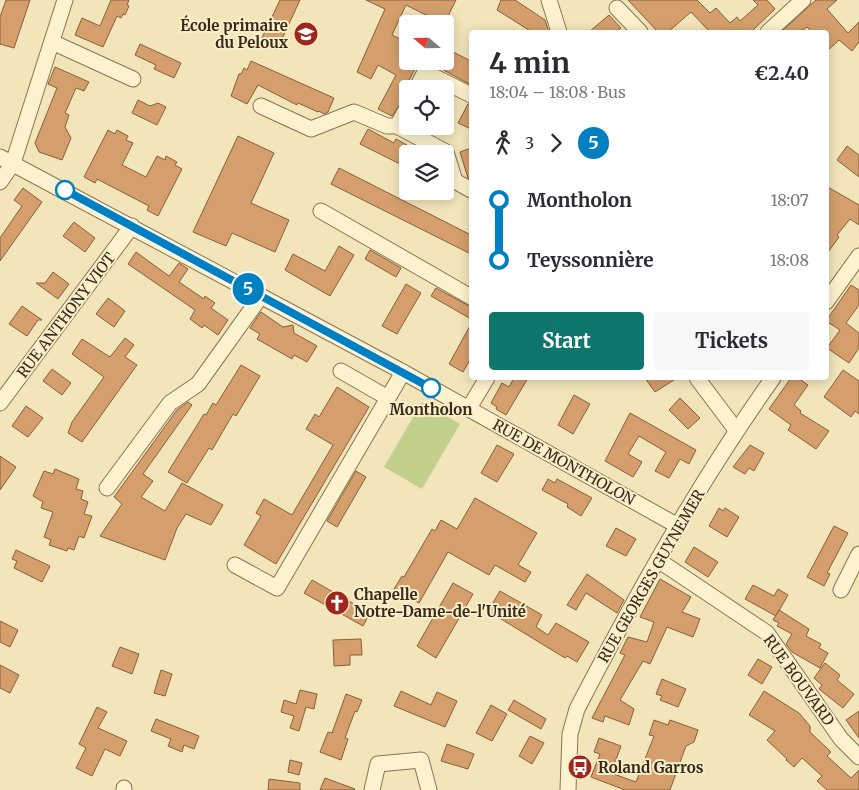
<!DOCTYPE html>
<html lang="en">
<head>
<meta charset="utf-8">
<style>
	body { margin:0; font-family:Merriweather,serif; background:#f7f7f7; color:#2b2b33; height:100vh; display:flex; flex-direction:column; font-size:19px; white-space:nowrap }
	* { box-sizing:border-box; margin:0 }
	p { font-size:16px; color:#7c7c81 }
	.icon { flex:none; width:28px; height:28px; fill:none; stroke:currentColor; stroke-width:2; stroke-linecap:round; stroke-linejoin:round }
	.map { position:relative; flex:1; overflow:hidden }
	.sheet { position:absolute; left:469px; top:30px; width:360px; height:350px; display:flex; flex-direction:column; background:#fff; border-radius:5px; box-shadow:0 2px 12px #0003 }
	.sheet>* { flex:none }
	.badge { padding:0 10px; border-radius:16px; font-size:18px; line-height:32px }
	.needle { width:32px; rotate:290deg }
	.buttons { position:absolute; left:399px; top:15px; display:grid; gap:10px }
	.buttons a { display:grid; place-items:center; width:55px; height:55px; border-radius:5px; background:#fff; box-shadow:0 2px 12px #0003; font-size:25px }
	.map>.badge { position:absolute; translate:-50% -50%; box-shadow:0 0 0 2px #fff }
	.legs { display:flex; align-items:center; gap:8px; height:55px; padding:0 20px; font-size:16px }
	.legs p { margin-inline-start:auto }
	.summary { display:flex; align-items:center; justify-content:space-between; height:85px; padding:0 20px }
	h1 { font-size:28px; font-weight:700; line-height:38px }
	.button { display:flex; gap:10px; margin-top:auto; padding:10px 20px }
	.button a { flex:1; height:58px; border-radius:5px; background:#0f766e; color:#fff; font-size:20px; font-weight:700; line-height:58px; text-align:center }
	.button a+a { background:#f7f7f7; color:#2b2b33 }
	ul { padding:0 20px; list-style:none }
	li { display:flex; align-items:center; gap:18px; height:60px; font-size:19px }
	li i { display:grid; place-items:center; width:8px; height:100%; margin:0 6px; background:currentColor }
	li i::after { content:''; width:12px; height:12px; margin:-6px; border:4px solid; border-radius:50%; background:#fff }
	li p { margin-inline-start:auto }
	li:first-child i { background:linear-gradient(#0000 50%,currentColor 0) }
	li:last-child i { background:linear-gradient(currentColor 50%,#0000 0) }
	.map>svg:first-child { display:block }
	.green { fill:#c3d08d }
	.building { fill:#d49f6c; stroke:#8b5e36 }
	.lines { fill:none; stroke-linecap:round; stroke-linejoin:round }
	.minor-casing { stroke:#8a7453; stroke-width:17 }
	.minor { stroke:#fcf2cd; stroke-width:15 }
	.line-1-casing { stroke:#fff; stroke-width:11 }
	.line-1 { stroke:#0080c0; stroke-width:8 }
	.stop-1-dot { fill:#fff; stroke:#0080c0; stroke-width:2.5 }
	.labels { text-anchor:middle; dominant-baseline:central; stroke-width:4; stroke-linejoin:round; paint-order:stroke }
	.poi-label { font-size:15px; font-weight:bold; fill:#372a19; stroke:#f8efca; text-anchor:start }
	.street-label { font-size:15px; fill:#372a19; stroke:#f8efca }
	.stop-label { font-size:15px; font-weight:bold; fill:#372a19; stroke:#f8efca }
</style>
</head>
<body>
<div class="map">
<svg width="859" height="790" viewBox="0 0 859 790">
	<rect width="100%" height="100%" fill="#f2e5ba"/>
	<path class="green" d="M422,402L460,424L422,489L384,467Z"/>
	<g class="building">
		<path d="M6,0H30L14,48L0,44V17Z"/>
		<path d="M111,0H129L127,5L129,6L125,15L123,14L121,18L117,16L103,47L75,35L82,18L100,26Z"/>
		<path d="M280,0H300L277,50L260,42Z"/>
		<path d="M366,0H456L444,24L406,5L392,35L408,43V61H419L405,88L402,96L404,98L392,116L378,109L396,75L378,65L371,79L357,72L385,9Z"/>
		<path d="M501,0H515L545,20L549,32H532L497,10Z"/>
		<path d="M628,0H697L710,13L716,8L730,23L737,17L740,21L758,5L753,0H767L775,9L751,32H710L691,12L668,32H658Z"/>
		<path d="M816,0H837L827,9L848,33L859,22V42L852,51L839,40L826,52V32H812L807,27L800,32H781Z"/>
		<path d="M609,15L621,28L615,32H589Z"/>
		<path d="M140,44L181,63L174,78L154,69L156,65L135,55Z"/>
		<path d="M445,48L471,61V85L427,61H445Z"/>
		<path d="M251,61L334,98L328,112L324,114L319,111L318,112L298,103L297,105L258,85L247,104L231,96L239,74H241L244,68L247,70Z"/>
		<path d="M55,67L89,82L84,91L76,88L65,113L69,115L65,127L71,138L62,160L39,152L35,143L57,88L48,84Z"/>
		<path d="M138,100L150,106L158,103L166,107L157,125L132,113Z"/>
		<path d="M468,104H471V129L458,123Z"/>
		<path d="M368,129L394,143L396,139L407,145L405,149L408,150V168L360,144Z"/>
		<path d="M108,130L115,134L117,130L128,136L126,140L133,143L122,165L146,177L157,156L165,160L166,156L177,162L175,165L182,169L158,216L147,210L149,206L97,179L95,183L84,177Z"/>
		<path d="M238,136L274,153L251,203L289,220L275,252L232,233L226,246L193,232Z"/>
		<path d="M847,146L859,155V177L837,160Z"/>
		<path d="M471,148V179L468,178L460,152Z"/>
		<path d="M339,168L471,235V254L331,184Z"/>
		<path d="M826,186L859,205V225L850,219L837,235L839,237L826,255Z"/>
		<path d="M23,188L42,202L0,261V238L22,206L14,200Z"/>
		<path d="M74,222L95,238L85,252L63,236Z"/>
		<path d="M339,246L354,255L330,296L285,270L293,254L325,271Z"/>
		<path d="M370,250L401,268L396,277L365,259Z"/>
		<path d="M136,252L169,276L179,263L188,269L179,282L204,299L205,296L215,303L211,308L228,320L218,335L204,325L202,328L190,319L195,310L128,264Z"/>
		<path d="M53,272L69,284L58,299L36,283H45Z"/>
		<path d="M406,284L421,293L397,334L382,326Z"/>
		<path d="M851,285L859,290V305L846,323L859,333V348L849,363L827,348L840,330L826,321Z"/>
		<path d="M436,288L471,307V319L431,296Z"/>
		<path d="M108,298L125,311L114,327L96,314Z"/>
		<path d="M22,306L42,320H38L27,336L9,324Z"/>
		<path d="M261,312L283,327L293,325L294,333L317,346L307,362L294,355L292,359L257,339L260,334L250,328Z"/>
		<path d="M471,324V358L463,372L449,364Z"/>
		<path d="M125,338L134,345L125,357L137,365L82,442L68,433L72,422L104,377L72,354L82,339L110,357Z"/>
		<path d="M241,365L260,376L236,416L233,414L212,450L209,448L187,483L168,472L204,414L206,415L213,403L216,405Z"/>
		<path d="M52,369L71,383L62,395L43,381Z"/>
		<path d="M843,370L859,381V414L855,411L851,417L824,397Z"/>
		<path d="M514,378H528L506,415L496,409L497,407L491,403L502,383L509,387Z"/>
		<path d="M645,378H677L655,392Z"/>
		<path d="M791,378H798L808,385L794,405L801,411L800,413L829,431L816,449L788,430L791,425L769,409Z"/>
		<path d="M337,387L369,407L276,564L244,545L261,516L256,513L264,499L292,515L333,445L306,429L315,414L319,417Z"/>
		<path d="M574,395L590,404L573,434L558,425Z"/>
		<path d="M680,398L700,418L688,429L669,410Z"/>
		<path d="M188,402L192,405L143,474L153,481L141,497L165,511L182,483L223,505L211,525L186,514L177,528L165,560L100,536L122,504L114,497L177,410Z"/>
		<path d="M26,406L43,418L28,437L12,426Z"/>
		<path d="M630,413L696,450L689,464L680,459L669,478L655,471L666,452L639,436L628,454L642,462L633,477L605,461Z"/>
		<path d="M497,445L514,454L497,482L481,473Z"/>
		<path d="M750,445L764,453L754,471L749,468L745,474L733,467Z"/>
		<path d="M0,456L16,467L0,490Z"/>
		<path d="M55,469L79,479L76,489L83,491L81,499L88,502L84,514L92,516L84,538L79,536L74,550L68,548L67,551L49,545L51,540L44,537L53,512L41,508L43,502L33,496L44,471L53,474Z"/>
		<path d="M356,471L366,477L337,527L327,521Z"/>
		<path d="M548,479L555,483L557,479L592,498L581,516L567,507L568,504L542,490Z"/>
		<path d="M475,498L537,533L518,565L531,572L525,582L495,565L489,575L448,552L419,603L394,589L402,576L404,577L432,529L435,531L441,520L457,529Z"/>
		<path d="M719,508L723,511L725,508L739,517L727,537L709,526Z"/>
		<path d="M834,526L848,533L827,573L830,574L824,586L807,577Z"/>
		<path d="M616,528L636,539L626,556L606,546Z"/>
		<path d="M694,547L718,562L708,577L685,562Z"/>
		<path d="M16,550L50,566L42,582L14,568L17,561L12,559Z"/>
		<path d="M587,574L624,600L617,613L586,593L576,610L567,605Z"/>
		<path d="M660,579L691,597L682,612L700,619L693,637L667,627L650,664L643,661L620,700L634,709L629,725L605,716L603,722L592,718L625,655L620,653L628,637L647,642L654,622L640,617Z"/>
		<path d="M312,580L370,613L363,626L304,593Z"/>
		<path d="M453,583L473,594L436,658L417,646Z"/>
		<path d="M753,585L774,596L778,589L788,595L776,616L745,599Z"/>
		<path d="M500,591L542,615L536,627L548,635L556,623L589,642L577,662L567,656L565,658L488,611Z"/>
		<path d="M779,610L809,629L806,636L821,644L819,648L828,653L820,668L792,652L786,644L792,634L777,626L779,623L773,620Z"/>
		<path d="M0,621L18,630L10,647L0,642Z"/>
		<path d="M361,639L362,655H350V665L334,666L333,640Z"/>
		<path d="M120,647L139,654L132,674L112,666Z"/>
		<path d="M758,659L772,667L762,684L748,675Z"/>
		<path d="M825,663L840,675L837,680L854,694L843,708L819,689L822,685L814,678Z"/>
		<path d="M0,665L19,675L10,693L0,688Z"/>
		<path d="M161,670L172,674L165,696L154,693Z"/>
		<path d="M662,679L686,689L678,707L660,700L662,696L656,694Z"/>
		<path d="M300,690L317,694L314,709L306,707L299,731L290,728L294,716L281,712L284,700L296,704Z"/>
		<path d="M401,691L431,705L437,692L457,701L445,727L394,706Z"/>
		<path d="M764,691L799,713L810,726V732L831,752L827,756L851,778L859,770V790H827L817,781L822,776L802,758L794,767L786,760L787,759L767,740L775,731L749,715Z"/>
		<path d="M346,694L362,700L357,712L355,711L345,738L348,739L341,760L320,752L328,732L332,733Z"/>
		<path d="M514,700L546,719L541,729L508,710Z"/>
		<path d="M491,705L507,714L492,741L476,733Z"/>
		<path d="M97,707L107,712L98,728L127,741L120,756L105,749L92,776L76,768L86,748L79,744Z"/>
		<path d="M859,711V738L846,720Z"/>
		<path d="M156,719L199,736L194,749L184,745L182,752L168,746L171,739L151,731Z"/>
		<path d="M654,720L668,725L670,720L698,730L694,742L686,746L670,790H625L591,777L600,754L594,752L599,738L621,746L611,773L636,782L654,736L649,735Z"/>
		<path d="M530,736L544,743L532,764L519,756Z"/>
		<path d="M447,744L474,754L468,769L441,761Z"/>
		<path d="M290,760L302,763L299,775L288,772Z"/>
		<path d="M325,778L355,789L354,790H320Z"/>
		<path d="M269,779L300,783V790H268Z"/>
	</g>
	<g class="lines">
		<defs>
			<g id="minor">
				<path d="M549,0L559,32"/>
				<path d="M617,8L640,32"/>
				<path d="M768,32L803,0"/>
				<path d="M52,42L133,79"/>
				<path d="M416,89L425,72L471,95"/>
				<path d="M261,106L311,129L354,112L387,126H397L446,152L455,181L471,190"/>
				<path d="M397,126L408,106"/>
				<path d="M0,157L403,372L678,526"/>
				<path d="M0,182L13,163L65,0"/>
				<path d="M321,211L471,297"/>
				<path d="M826,302L859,256"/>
				<path d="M697,378L736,430"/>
				<path d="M388,398L403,372"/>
				<path d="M0,403L132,226"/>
				<path d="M469,408L487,378"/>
				<path d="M107,488L170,403L198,384L261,296"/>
				<path d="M658,560L767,633L841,739L859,757"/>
				<path d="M235,565L277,588L388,398L341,371"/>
				<path d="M841,590L859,554"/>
				<path d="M124,790V788"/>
				<path d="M372,790L378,764L421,760L429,790"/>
				<path d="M568,790L570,734L577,709C636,595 699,482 773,378"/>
			</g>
		</defs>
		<use href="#minor" class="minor-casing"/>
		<use href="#minor" class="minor"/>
	</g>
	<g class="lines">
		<defs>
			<path id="line-1" d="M65,190L431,388"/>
		</defs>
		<use href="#line-1" class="line-1-casing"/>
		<use href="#line-1" class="line-1"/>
	</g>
	<defs>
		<symbol id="school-disc" viewBox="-11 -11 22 22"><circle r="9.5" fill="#9e261d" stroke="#f8efca"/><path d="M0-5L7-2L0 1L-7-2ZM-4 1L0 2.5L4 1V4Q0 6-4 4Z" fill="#fff"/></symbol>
		<symbol id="church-disc" viewBox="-11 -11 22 22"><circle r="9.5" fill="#9e261d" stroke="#f8efca"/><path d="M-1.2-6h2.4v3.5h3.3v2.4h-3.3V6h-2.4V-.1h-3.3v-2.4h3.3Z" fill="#fff"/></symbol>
		<symbol id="bus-disc" viewBox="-11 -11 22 22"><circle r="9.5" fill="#9e261d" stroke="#f8efca"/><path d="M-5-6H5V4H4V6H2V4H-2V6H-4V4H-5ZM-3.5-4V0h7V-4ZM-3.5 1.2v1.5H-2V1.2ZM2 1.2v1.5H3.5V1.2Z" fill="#fff"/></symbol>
	</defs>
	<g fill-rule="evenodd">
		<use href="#school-disc" x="292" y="20" width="28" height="28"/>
		<use href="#church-disc" x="323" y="589" width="28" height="28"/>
		<use href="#bus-disc" x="566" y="753" width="28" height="28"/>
	</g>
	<g class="stop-1-dot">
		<circle cx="65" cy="190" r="9"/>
		<circle cx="431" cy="388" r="9"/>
	</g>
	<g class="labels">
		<g class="poi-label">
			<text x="288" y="25" text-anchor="end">École primaire<tspan x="288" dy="17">du Peloux</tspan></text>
			<text x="354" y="594">Chapelle<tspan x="354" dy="17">Notre-Dame-de-l'Unité</tspan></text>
			<text x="598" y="767">Roland Garros</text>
		</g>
		<g class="street-label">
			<text transform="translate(66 315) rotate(-53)">RUE ANTHONY VIOT</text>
			<text transform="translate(564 462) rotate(29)">RUE DE MONTHOLON</text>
			<text transform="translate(651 576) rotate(-60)">RUE GEORGES GUYNEMER</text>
			<text transform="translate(799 680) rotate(54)">RUE BOUVARD</text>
		</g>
		<g class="stop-label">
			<text x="431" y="409">Montholon</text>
		</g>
	</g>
</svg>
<div class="buttons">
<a><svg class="needle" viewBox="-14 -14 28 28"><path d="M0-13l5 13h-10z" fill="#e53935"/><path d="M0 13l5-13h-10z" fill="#7c7c81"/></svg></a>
<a><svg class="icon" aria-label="locate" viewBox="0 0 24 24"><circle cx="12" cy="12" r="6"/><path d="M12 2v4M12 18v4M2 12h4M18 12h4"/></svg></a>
<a><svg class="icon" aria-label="layers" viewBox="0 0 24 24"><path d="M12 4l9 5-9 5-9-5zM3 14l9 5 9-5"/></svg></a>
</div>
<b class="badge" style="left:248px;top:289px;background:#0080c0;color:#fff">5</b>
<section class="sheet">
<div class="summary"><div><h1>4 min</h1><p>18:04 – 18:08 · Bus</p></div><b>€2.40</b></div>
<div class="legs"><svg class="icon" aria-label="walk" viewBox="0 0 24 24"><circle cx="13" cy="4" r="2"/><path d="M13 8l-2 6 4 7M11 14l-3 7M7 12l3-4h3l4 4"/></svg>3<svg class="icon" aria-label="forward" viewBox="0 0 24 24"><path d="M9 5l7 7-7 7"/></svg><b class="badge" style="background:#0080c0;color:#fff">5</b></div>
<ul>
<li><i style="color:#0080c0"></i><b>Montholon</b><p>18:07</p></li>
<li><i style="color:#0080c0"></i><b>Teyssonnière</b><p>18:08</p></li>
</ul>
<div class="button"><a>Start</a><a>Tickets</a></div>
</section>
</div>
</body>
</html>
